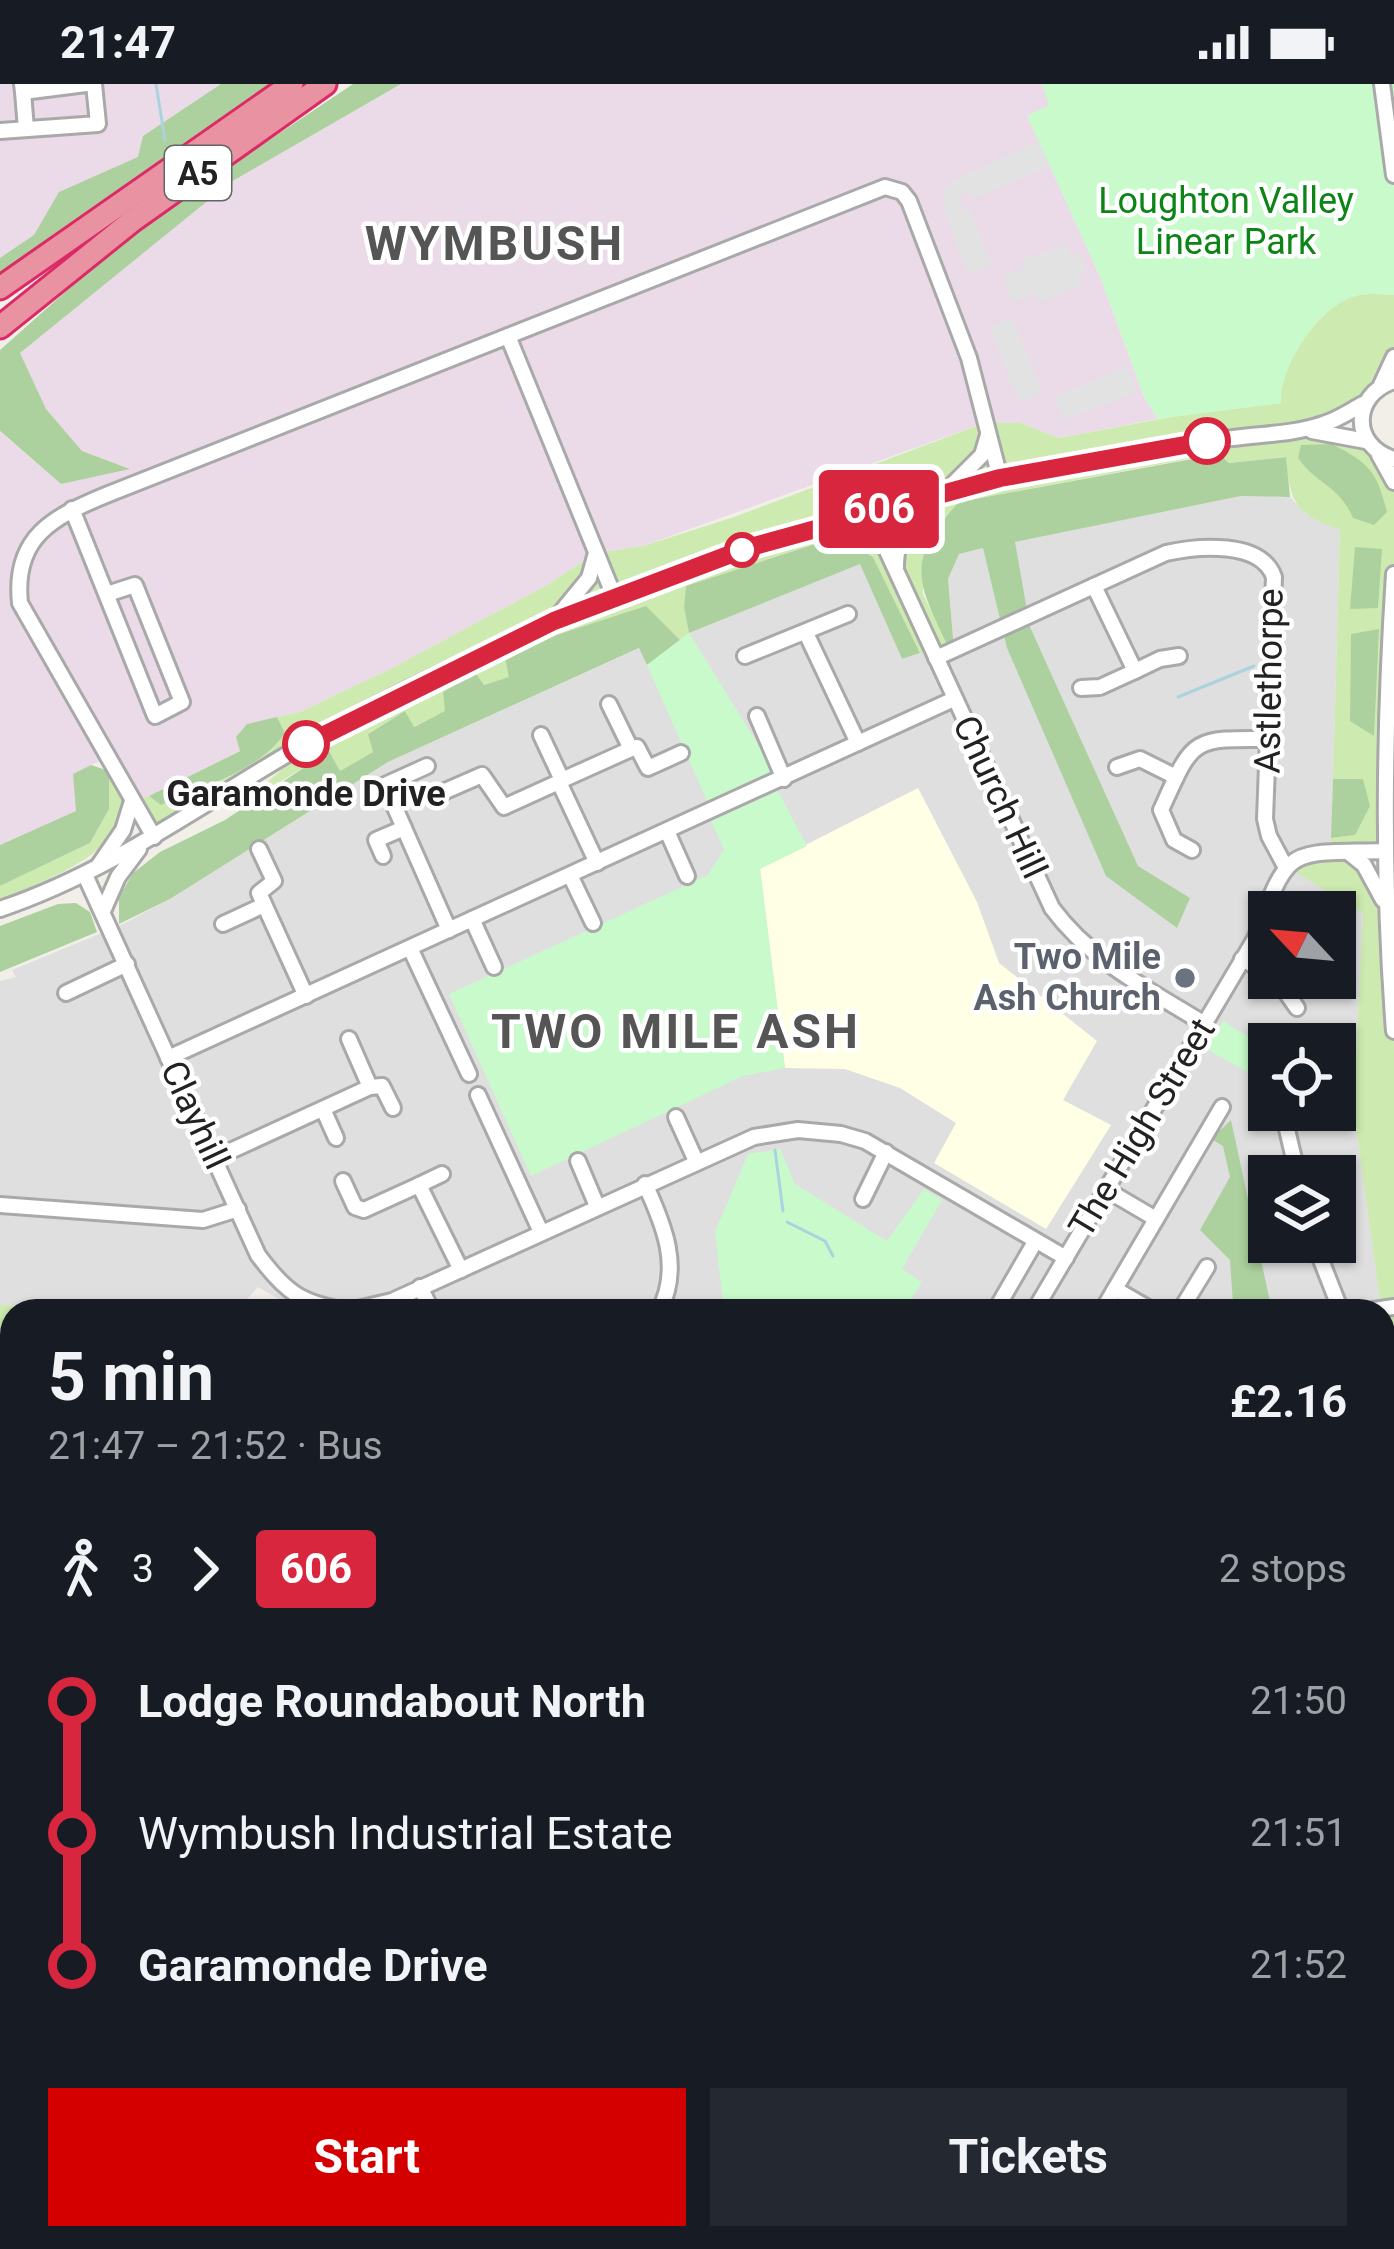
<!DOCTYPE html>
<html lang="en">
<head>
<meta charset="utf-8">
<style>
	body { margin:0; font-family:Roboto,sans-serif; background:#242831; color:#f1f3f6; height:100vh; display:flex; flex-direction:column; font-size:45px; white-space:nowrap }
	* { box-sizing:border-box; margin:0 }
	p { font-size:39px; color:#9ea1a6 }
	.icon { flex:none; width:66px; height:66px; fill:none; stroke:currentColor; stroke-width:2; stroke-linecap:round; stroke-linejoin:round }
	.map { position:relative; flex:1; overflow:hidden }
	.drawer { position:absolute; left:0px; top:1215px; width:1395px; height:951px; display:flex; flex-direction:column; background:#171b24; border-radius:36px 36px 0 0; box-shadow:0 3px 9px #0004 }
	.drawer>* { flex:none }
	.badge { padding:0 24px; border-radius:9px; font-size:42px; line-height:78px }
	.needle { width:78px; rotate:296deg }
	.tools { position:absolute; left:1248px; top:807px; display:grid; gap:24px }
	.tools a { display:grid; place-items:center; width:108px; height:108px; border-radius:0px; background:#171b24; box-shadow:0 3px 9px #0004; font-size:60px }
	.map>.badge { position:absolute; translate:-50% -50%; box-shadow:0 0 0 6px #fff }
	.legs { display:flex; align-items:center; gap:18px; height:132px; padding:0 48px; font-size:39px }
	.legs p { margin-inline-start:auto }
	.overview { display:flex; align-items:center; justify-content:space-between; height:204px; padding:0 48px }
	h1 { font-size:66px; font-weight:700; line-height:90px }
	.button { display:flex; gap:24px; margin-top:auto; padding:24px 48px }
	.button a { flex:1; height:138px; border-radius:0px; background:#d40000; color:#fff; font-size:48px; font-weight:700; line-height:138px; text-align:center }
	.button a+a { background:#242831; color:#f1f3f6 }
	ul { padding:0 48px; list-style:none }
	li { display:flex; align-items:center; gap:42px; height:132px; font-size:45px }
	li i { display:grid; place-items:center; width:18px; height:100%; margin:0 15px; background:currentColor }
	li i::after { content:''; width:30px; height:30px; margin:-15px; border:9px solid; border-radius:50%; background:#171b24 }
	li p { margin-inline-start:auto }
	li:first-child i { background:linear-gradient(#0000 50%,currentColor 0) }
	li:last-child i { background:linear-gradient(currentColor 50%,#0000 0) }
	.status { display:flex; justify-content:space-between; align-items:center; height:84px; padding:0 60px; background:#171b24; direction:ltr }
	.status svg { height:33px; fill:currentColor }
	.map>svg:first-child { display:block }
	.residential { fill:#e0dfdf; fill-rule:evenodd }
	.industrial { fill:#ebdbe8 }
	.education { fill:#ffffe5 }
	.grass { fill:#cdebb0; fill-rule:evenodd }
	.forest { fill:#add19e }
	.park { fill:#c8facc }
	.parking { fill:#e2e2e2 }
	.lines { fill:none; stroke-linecap:round; stroke-linejoin:round }
	.stream { stroke:#aad3df; stroke-width:3 }
	.minor-casing { stroke:#a9a9a9; stroke-width:20 }
	.highway-casing { stroke:#dc2a67; stroke-width:27 }
	.minor { stroke:#fff; stroke-width:14 }
	.highway { stroke:#e892a2; stroke-width:21 }
	.line-1-casing { stroke:#fff; stroke-width:27 }
	.line-1 { stroke:#d7263d; stroke-width:18 }
	.stop-1-dot { fill:#fff; stroke:#d7263d; stroke-width:6 }
	.worship-dot { fill:#6b7280; stroke:#fff; stroke-width:4.5 }
	.labels { text-anchor:middle; dominant-baseline:central; stroke-width:9; stroke-linejoin:round; paint-order:stroke }
	.shield { fill:#fff; stroke:#646464; stroke-width:3 }
	.shield-label { font-size:33px; font-weight:bold; fill:#222 }
	.park-label { font-size:36px; fill:#0c8416; stroke:#fff }
	.street-label { font-size:36px; fill:#222; stroke:#fff }
	.stop-label { font-size:36px; font-weight:bold; fill:#222; stroke:#fff }
	.worship-label { font-size:36px; font-weight:bold; fill:#5b616d; stroke:#fff; text-anchor:end }
	.district-label { font-size:48px; font-weight:bold; letter-spacing:3px; fill:#555; stroke:#fff }
</style>
</head>
<body>
<div class="status"><b>21:47</b><svg viewBox="0 0 49 12"><path d="M0 12V9h3v3zM5 12V6h3v6zM10 12V3h3v9zM15 12V0h3v12zM26 1h20v11H26zM47 4h2v5h-2z"/></svg></div>
<div class="map">
<svg width="1394" height="2165" viewBox="0 0 1394 2165">
	<rect width="100%" height="100%" fill="#f2efe9"/>
	<g class="residential">
		<path d="M1241,412L1290,413L1306,430L1340,445L1331,768L1363,829L1356,972L1348,985L1382,1227H299L258,1203L236,1227L0,1221V897L16,893L12,886L121,841L170,815L388,678L640,564L648,581L689,549L860,479L902,575L920,569L936,574L954,565L948,495L959,469ZM1269,828H1335V894H1269ZM1269,960H1335V1026H1269ZM1269,1092H1335V1158H1269Z"/>
		<path d="M1383,1240L1394,1287V1682L1383,1667Z"/>
		<path d="M100,2154H660L642,2165H91Z"/>
	</g>
	<g class="industrial">
		<path d="M0,0H239L0,180Z"/>
		<path d="M401,0H1042L1050,21L1028,32L1101,195L1144,313L1158,335L1059,354L1021,339L987,338L643,462L596,469L547,501L392,584L300,628L247,640L241,666L149,712L132,717L108,673L73,690L77,727L0,761V348L61,400L127,384L82,367L46,325L19,269L231,98Z"/>
	</g>
	<path class="education" d="M918,704L977,818L999,879L1097,957L1063,1016L1111,1041L1046,1145L934,1079L956,1039L900,1004L845,985L785,984L760,784Z"/>
	<g class="grass">
		<path d="M1394,211V273L1370,309L1305,345L1366,357L1394,398V799L1386,785L1385,768H1351L1364,781L1394,846V1240L1383,1238L1348,984L1356,971L1363,829L1285,782L1330,767L1331,754L1355,751L1363,695H1333L1340,445C1294,431 1291,418 1285,373L1229,379L1219,370L1209,371L959,418L922,508L950,567L936,574L920,569L873,473L831,455L687,502L684,524L689,549L680,556L646,523L541,556L505,574L510,593L484,601L475,588L446,627L413,643L405,627L369,649L373,668L340,687L329,668L265,707L264,701L314,657L154,753L132,717L149,712L161,720C201,703 261,687 285,649L277,633L300,628L392,584L547,501L596,469L643,462L734,433L987,338L1021,339L1059,354L1182,331L1281,319C1279,283 1318,222 1355,212C1367,209 1381,210 1394,211ZM938,411L902,450L895,487L869,428Z"/>
		<path d="M109,687C113,697 123,712 123,723C126,768 35,801 0,816V802L90,759L109,725Z"/>
		<path d="M0,1221L147,1224L153,1227H12V2154H100L91,2165L0,2164Z"/>
	</g>
	<g class="forest">
		<path d="M221,0H269L54,150L0,194V174L34,151L59,108L138,73L143,52Z"/>
		<path d="M353,0H401L231,98L20,269L46,325L82,367L130,385L61,400L0,347V266L136,145Z"/>
		<path d="M1332,360C1369,379 1377,387 1387,428L1374,441L1353,434C1338,400 1319,403 1298,374L1301,361Z"/>
		<path d="M1219,370L1229,379L1286,373L1290,413L1241,412L1015,458L1030,543L1138,782L1190,814L1177,844L1106,792L1007,564L983,464L959,470L948,495L954,565L950,567C918,498 903,479 959,418Z"/>
		<path d="M831,455L852,461L873,473L920,569L902,575L860,480L689,549L684,524L686,502Z"/>
		<path d="M1355,463L1382,465L1378,524L1350,525Z"/>
		<path d="M646,522L680,556L647,581L639,564L388,678L170,815L119,840V813L133,789L160,768L225,736L329,667L340,687L373,668L368,650L405,627L414,643L445,627L443,608L475,588L484,601L509,593L505,574L541,556Z"/>
		<path d="M1379,545L1374,652L1350,637L1351,550Z"/>
		<path d="M277,633L285,649C260,687 201,703 161,721L149,712L240,667L236,653L247,640Z"/>
		<path d="M91,681L109,687V725L90,759L0,802V761L76,727L73,690Z"/>
		<path d="M1333,695H1363L1370,722L1355,751L1331,754Z"/>
		<path d="M76,819L90,828L97,848L0,888V842L58,820Z"/>
		<path d="M1231,1036L1272,1227H1227L1233,1220L1230,1176L1200,1146L1230,1093L1223,1062L1211,1055Z"/>
		<path d="M634,2154H783L763,2165H640Z"/>
	</g>
	<g class="park">
		<path d="M1042,0H1394V211C1381,210 1367,209 1355,212C1319,222 1279,283 1281,319L1158,335L1144,313L1101,195L1027,32L1049,21Z"/>
		<path d="M689,549L775,688L708,719L647,581Z"/>
		<path d="M778,707L807,762L760,785L785,984L743,992L531,1092L449,910L708,791L724,765L711,737Z"/>
		<path d="M1223,937L1269,965V1000L1206,965Z"/>
		<path d="M780,1065L795,1100L887,1157L924,1105L942,1116L902,1185L922,1198L903,1227H724L715,1148L748,1070Z"/>
		<path d="M1394,1911V2165H1048L1041,2154H1383V1917Z"/>
	</g>
	<g class="parking">
		<path d="M1039,57L1050,82L972,115L968,108L961,112V126L969,123L992,181L967,190L946,131L942,115L945,106L950,98Z"/>
		<path d="M1066,160L1071,171L1080,168L1086,187L1080,192L1082,201L1039,218L1035,209L1013,218L1003,192L1024,184L1022,176Z"/>
		<path d="M1012,233L1043,308L1019,319L989,243Z"/>
		<path d="M1127,282L1137,308L1063,336L1054,313Z"/>
	</g>
	<g class="lines">
		<g class="stream">
			<path d="M156,0L165,56"/>
			<path d="M1178,613L1254,582"/>
			<path d="M775,1066L783,1127"/>
			<path d="M787,1138L825,1157L833,1172"/>
			<path d="M0,2068L12,2052"/>
			<path d="M884,2165L913,2154"/>
		</g>
		<defs>
			<g id="minor">
				<path d="M22,0L23,8L86,0"/>
				<path d="M1382,0L1394,91"/>
				<path d="M23,8L26,45"/>
				<path d="M0,47L98,40L94,0"/>
				<path d="M508,252L614,512"/>
				<path d="M1394,297C1351,311 1351,362 1394,375"/>
				<path d="M1381,301L1394,273"/>
				<path d="M1312,347L1366,357"/>
				<path d="M1379,371L1394,398"/>
				<path d="M948,405L982,371L988,351"/>
				<path d="M72,425L155,632L182,618L135,501L107,510"/>
				<path d="M869,428L1052,824C1091,877 1148,905 1203,939"/>
				<path d="M896,483C895,451 914,432 937,412"/>
				<path d="M1394,490C1384,642 1382,794 1394,947"/>
				<path d="M1094,502L1135,587L1160,575L1179,572"/>
				<path d="M557,533L589,494L596,469"/>
				<path d="M806,549L858,659"/>
				<path d="M745,572L848,530"/>
				<path d="M936,574L1166,469C1197,462 1261,456 1274,493L1265,735L1269,752L1285,782"/>
				<path d="M1081,604L1100,603L1135,587"/>
				<path d="M757,632L784,695"/>
				<path d="M541,651L562,696L559,698"/>
				<path d="M631,665L637,663L648,684L681,669"/>
				<path d="M427,682L385,701L449,846"/>
				<path d="M1117,683L1140,675L1176,693"/>
				<path d="M562,696L631,665L609,620"/>
				<path d="M443,708L482,691L504,723L559,698L597,779"/>
				<path d="M667,747L687,792"/>
				<path d="M154,753L20,519C13,453 53,433 106,411L885,103L902,108L909,117L969,274L1000,394"/>
				<path d="M259,765L274,797L259,809L306,912"/>
				<path d="M1192,766L1174,756L1161,726C1193,655 1190,654 1269,655"/>
				<path d="M1348,768L1364,781L1383,816"/>
				<path d="M383,772L376,756L404,744"/>
				<path d="M99,781L123,746L132,717"/>
				<path d="M85,791L258,1171C286,1209 302,1220 349,1227"/>
				<path d="M570,791L593,839"/>
				<path d="M0,825C116,786 212,712 317,653C451,578 595,518 740,466C871,420 1008,393 1144,368C1174,363 1203,357 1233,354C1263,350 1294,350 1323,340C1337,336 1350,327 1363,320"/>
				<path d="M103,827L118,793L139,765"/>
				<path d="M472,835L494,883"/>
				<path d="M223,840L264,821"/>
				<path d="M410,864L469,990"/>
				<path d="M1242,875L1269,890"/>
				<path d="M1276,894L1297,924"/>
				<path d="M66,909L127,880"/>
				<path d="M168,974L954,615"/>
				<path d="M370,1003L382,1002L393,1024"/>
				<path d="M478,1011L541,1148"/>
				<path d="M323,1025L336,1054"/>
				<path d="M676,1033L696,1077"/>
				<path d="M215,1074L370,1003L349,955"/>
				<path d="M578,1077L597,1122"/>
				<path d="M442,1090L419,1101L461,1186"/>
				<path d="M1298,1092L1285,1037L1307,1034"/>
				<path d="M343,1097L355,1123L364,1126L419,1101"/>
				<path d="M645,1100C664,1141 682,1184 659,1227"/>
				<path d="M1105,1105L1156,1135"/>
				<path d="M863,1115L886,1068"/>
				<path d="M0,1121L203,1136L238,1125"/>
				<path d="M1314,1158L1341,1227"/>
				<path d="M420,1203L432,1227"/>
				<path d="M1115,1205L1153,1227"/>
				<path d="M349,1227L392,1217L754,1053L798,1046L841,1050L865,1057L1066,1174"/>
				<path d="M995,1227L1035,1158"/>
				<path d="M1034,1227L1256,853C1289,758 1289,770 1385,767"/>
				<path d="M1102,1227L1222,1023"/>
				<path d="M1180,1227L1207,1183"/>
				<path d="M1367,1227L1394,1223"/>
				<path d="M1383,1460L1393,1497"/>
				<path d="M1383,1563L1394,1583"/>
				<path d="M1383,1836L1394,1830"/>
				<path d="M404,2154L410,2165"/>
				<path d="M526,2154L535,2165"/>
				<path d="M1005,2154L1011,2165"/>
				<path d="M1017,2154L1023,2165"/>
				<path d="M240,2165L243,2154"/>
				<path d="M807,2165L833,2154"/>
			</g>
			<g id="highway">
				<path d="M0,204L292,0"/>
				<path d="M0,243L132,137L325,0"/>
			</g>
		</defs>
		<use href="#minor" class="minor-casing"/>
		<use href="#highway" class="highway-casing"/>
		<use href="#minor" class="minor"/>
		<use href="#highway" class="highway"/>
	</g>
	<g class="lines">
		<defs>
			<path id="line-1" d="M306,660L554,537L747,464L1000,394L1207,357"/>
		</defs>
		<use href="#line-1" class="line-1-casing"/>
		<use href="#line-1" class="line-1"/>
	</g>
	<g class="stop-1-dot">
		<circle cx="1207" cy="357" r="21"/>
		<circle cx="742" cy="466" r="15"/>
		<circle cx="306" cy="660" r="21"/>
	</g>
	<circle class="worship-dot" cx="1185" cy="894" r="12"/>
	<g class="labels">
		<rect class="shield" x="165" y="62" width="66" height="54" rx="9"/>
		<g class="shield-label">
			<text x="198" y="89">A5</text>
		</g>
		<g class="park-label">
			<text x="1226" y="117">Loughton Valley<tspan x="1226" dy="41">Linear Park</tspan></text>
		</g>
		<g class="street-label">
			<text transform="translate(1269 597) rotate(-89)">Astlethorpe</text>
			<text transform="translate(1000 713) rotate(65)">Church Hill</text>
			<text transform="translate(195 1031) rotate(65)">Clayhill</text>
			<text transform="translate(1142 1044) rotate(-59)">The High Street</text>
		</g>
		<g class="stop-label">
			<text x="306" y="710">Garamonde Drive</text>
		</g>
		<g class="worship-label">
			<text x="1161" y="873">Two Mile<tspan x="1161" dy="41">Ash Church</tspan></text>
		</g>
		<g class="district-label">
			<text x="495" y="159">WYMBUSH</text>
			<text x="676" y="947">TWO MILE ASH</text>
		</g>
	</g>
</svg>
<div class="tools">
<a><svg class="needle" viewBox="-14 -14 28 28"><path d="M0-13l5 13h-10z" fill="#e53935"/><path d="M0 13l5-13h-10z" fill="#9ea1a6"/></svg></a>
<a><svg class="icon" aria-label="locate" viewBox="0 0 24 24"><circle cx="12" cy="12" r="6"/><path d="M12 2v4M12 18v4M2 12h4M18 12h4"/></svg></a>
<a><svg class="icon" aria-label="layers" viewBox="0 0 24 24"><path d="M12 4l9 5-9 5-9-5zM3 14l9 5 9-5"/></svg></a>
</div>
<b class="badge" style="left:879px;top:425px;background:#d7263d;color:#fff">606</b>
<section class="drawer">
<div class="overview"><div><h1>5 min</h1><p>21:47 – 21:52 · Bus</p></div><b>£2.16</b></div>
<div class="legs"><svg class="icon" aria-label="walk" viewBox="0 0 24 24"><circle cx="13" cy="4" r="2"/><path d="M13 8l-2 6 4 7M11 14l-3 7M7 12l3-4h3l4 4"/></svg>3<svg class="icon" aria-label="forward" viewBox="0 0 24 24"><path d="M9 5l7 7-7 7"/></svg><b class="badge" style="background:#d7263d;color:#fff">606</b><p>2 stops</p></div>
<ul>
<li><i style="color:#d7263d"></i><b>Lodge Roundabout North</b><p>21:50</p></li>
<li><i style="color:#d7263d"></i><span>Wymbush Industrial Estate</span><p>21:51</p></li>
<li><i style="color:#d7263d"></i><b>Garamonde Drive</b><p>21:52</p></li>
</ul>
<div class="button"><a>Start</a><a>Tickets</a></div>
</section>
</div>
</body>
</html>
